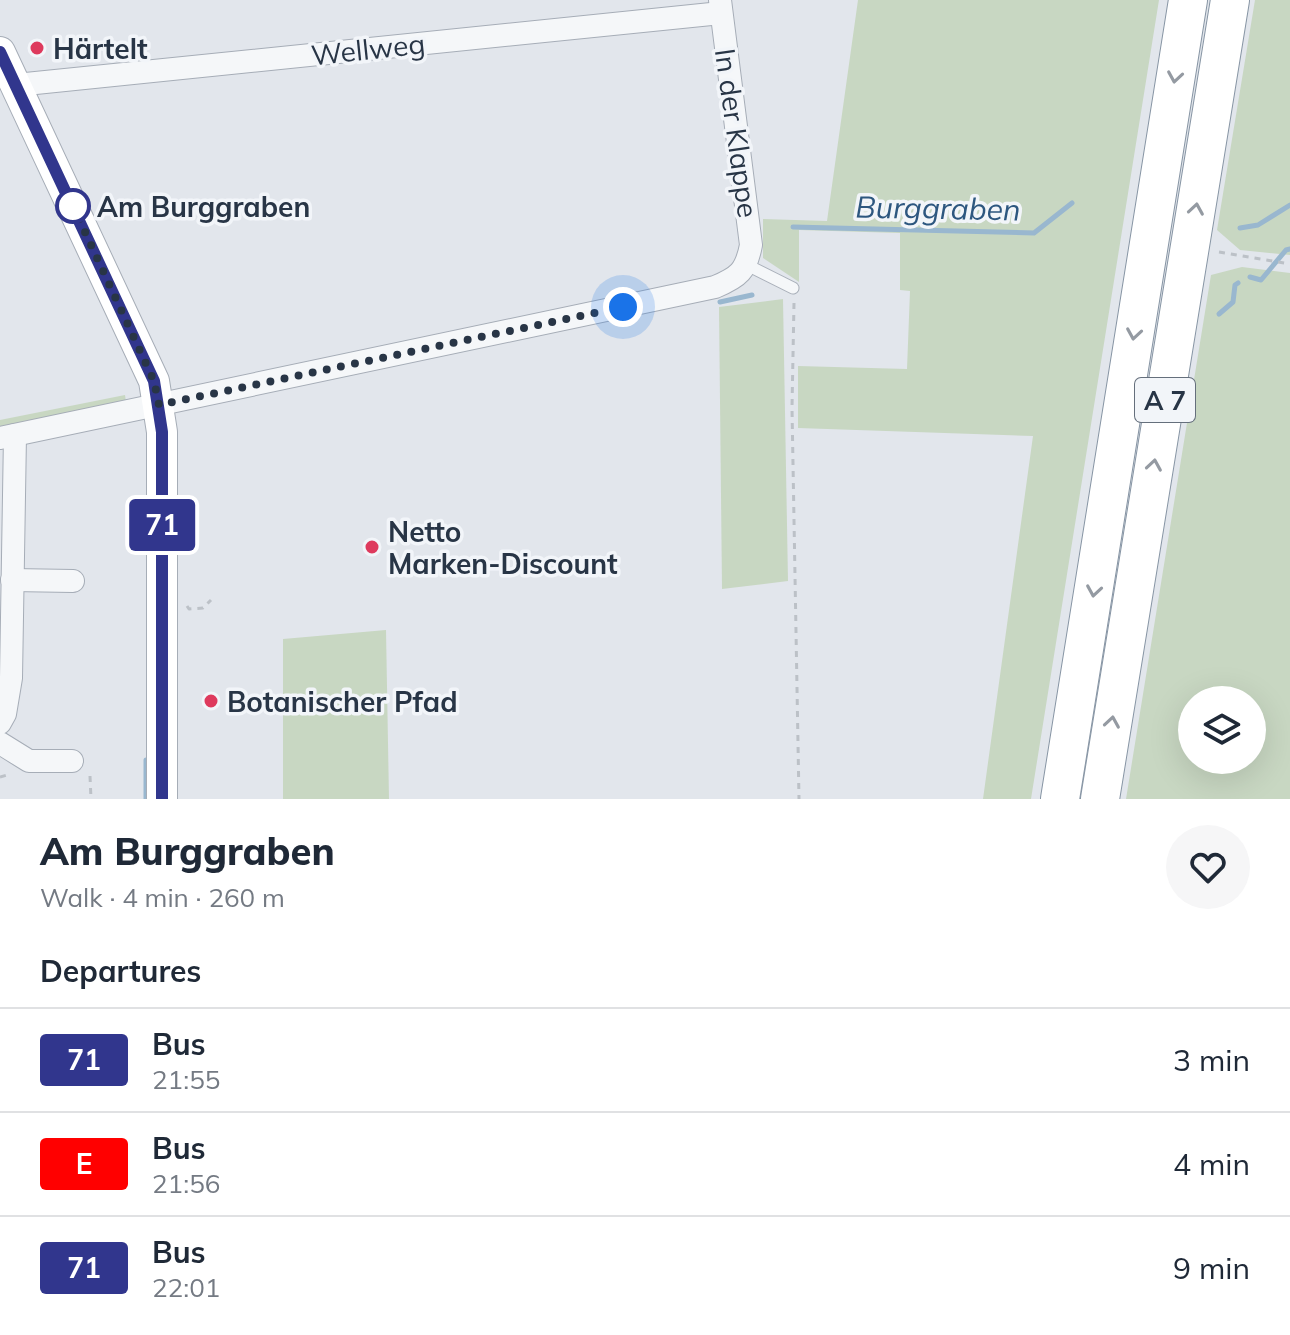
<!DOCTYPE html>
<html lang="en">
<head>
<meta charset="utf-8">
<style>
	body { margin:0; font-family:Mulish,sans-serif; background:#f6f6f7; color:#1f2937; height:100vh; display:flex; flex-direction:column; font-size:30px; white-space:nowrap }
	* { box-sizing:border-box; margin:0 }
	p { font-size:26px; color:#747a83 }
	.icon { flex:none; width:44px; height:44px; fill:none; stroke:currentColor; stroke-width:2; stroke-linecap:round; stroke-linejoin:round }
	.map { position:relative; height:799px; overflow:hidden }
	.details { display:flex; flex-direction:column; background:#fff; flex:1 }
	.details>* { flex:none }
	.badge { padding:0 16px; border-radius:6px; font-size:28px; line-height:52px }
	.tools { position:absolute; left:1178px; top:686px; display:grid; gap:16px }
	.tools a { display:grid; place-items:center; width:88px; height:88px; border-radius:50%; background:#fff; box-shadow:0 8px 32px #0002; font-size:40px }
	.you { position:absolute; width:40px; height:40px; margin:-20px; border:6px solid #fff; border-radius:50%; background:#1a73e8; box-shadow:0 0 0 12px #1a73e833 }
	.map>.badge { position:absolute; translate:-50% -50%; box-shadow:0 0 0 4px #fff }
	h2 { padding:0 40px; font-size:30px; line-height:72px }
	.round { display:grid; place-items:center; flex:none; width:84px; height:84px; border-radius:42px; background:#f6f6f7 }
	.headline { display:flex; align-items:center; justify-content:space-between; height:136px; padding:0 40px }
	h1 { font-size:38px; font-weight:800; line-height:60px }
	ul { padding:0; list-style:none }
	li { display:flex; align-items:center; gap:24px; height:104px; padding:0 40px; border-top:2px solid #e0e1e3 }
	li div { flex:1 }
	li b { display:block; font-size:30px }
	li em { font-style:normal }
	li .badge { min-width:88px; font-weight:700; text-align:center }
	.map>svg:first-child { display:block }
	.green { fill:#c8d7c2; fill-rule:evenodd }
	.lines { fill:none; stroke-linecap:round; stroke-linejoin:round }
	.stream { stroke:#99b7cf; stroke-width:5 }
	.lane-casing { stroke:#a6adb7; stroke-width:13 }
	.street-casing { stroke:#a6adb7; stroke-width:24 }
	.secondary-casing { stroke:#a6adb7; stroke-width:32 }
	.highway-casing { stroke:#8795a4; stroke-width:40 }
	.path { stroke:#bcc1c7; stroke-width:3; stroke-dasharray:6 6; stroke-linecap:butt }
	.lane { stroke:#f5f7f9; stroke-width:11 }
	.street { stroke:#f5f7f9; stroke-width:22 }
	.secondary { stroke:#fff; stroke-width:30 }
	.highway { stroke:#fff; stroke-width:38 }
	.oneway { stroke:#949aa2 }
	.line-casing { stroke:#fff; stroke-width:18 }
	.line { stroke:#31368d; stroke-width:12 }
	.walk { stroke:#283546; stroke-width:8; stroke-dasharray:0 14.4 }
	.poi-dot { fill:#de3a5d; stroke:#f2f5f9; stroke-width:3 }
	.stop-dot { fill:#fff; stroke:#31368d; stroke-width:4 }
	.labels { text-anchor:middle; dominant-baseline:central; stroke-width:7; stroke-linejoin:round; paint-order:stroke }
	.shield { fill:#f2f5f9; stroke:#656f7c; stroke-width:2 }
	.shield-label { font-size:26px; font-weight:bold; fill:#283546 }
	.poi-label { font-size:28px; font-weight:bold; fill:#283546; stroke:#f2f5f9; text-anchor:start }
	.street-label { font-size:28px; fill:#283546; stroke:#f2f5f9 }
	.stop-label { font-size:28px; font-weight:bold; fill:#283546; stroke:#f2f5f9; text-anchor:start }
	.water-label { font-size:30px; font-style:italic; fill:#2d577f; stroke:#f2f5f9 }
</style>
</head>
<body>
<div class="map">
<svg width="1290" height="799" viewBox="0 0 1290 799">
	<rect width="100%" height="100%" fill="#e2e6ec"/>
	<g class="green">
		<path d="M858,0H1159L1031,799H983L1033,436L798,428V366L907,369L910,291L900,290V233L799,230V282L763,258V219L827,221Z"/>
		<path d="M1255,0H1290V255L1240,250L1217,230Z"/>
		<path d="M1242,267L1290,273V799H1126L1211,275ZM1192,700H1252V760H1192Z"/>
		<path d="M783,299L788,581L722,589L719,307Z"/>
		<path d="M125,395L126,402L0,428V420Z"/>
		<path d="M386,630L389,799H283V639Z"/>
	</g>
	<g class="lines">
		<g class="stream">
			<path d="M793,227L1034,233L1072,203"/>
			<path d="M1240,228L1258,225L1290,205"/>
			<path d="M1250,277L1261,280L1286,250L1290,249"/>
			<path d="M720,302L752,295"/>
			<path d="M1219,314L1233,302L1235,285L1238,283"/>
			<path d="M146,799V760"/>
		</g>
		<defs>
			<path id="lane" d="M747,265L793,288"/>
			<g id="street">
				<path d="M16,85L721,13"/>
				<path d="M0,438L715,287C739,277 746,271 751,245L720,0"/>
				<path d="M12,580L73,581"/>
				<path d="M0,723L5,714L11,678L15,435"/>
				<path d="M0,743L29,761H72"/>
			</g>
			<path id="secondary" d="M0,52L154,381L162,432V799"/>
			<g id="highway">
				<path d="M1060,799L1188,0"/>
				<path d="M1100,799L1230,0"/>
			</g>
		</defs>
		<use href="#lane" class="lane-casing"/>
		<use href="#street" class="street-casing"/>
		<use href="#secondary" class="secondary-casing"/>
		<use href="#highway" class="highway-casing"/>
		<g class="path">
			<path d="M1219,252L1290,264"/>
			<path d="M794,303L792,408L799,799"/>
			<path d="M187,606L189,609L203,608L211,600"/>
			<path d="M90,776L91,799"/>
			<path d="M0,777L11,774"/>
		</g>
		<use href="#lane" class="lane"/>
		<use href="#street" class="street"/>
		<use href="#secondary" class="secondary"/>
		<use href="#highway" class="highway"/>
	</g>
	<defs><path id="oneway-chevron" d="M-2-3.5L2.5 0L-2 3.5" fill="none" stroke-width="1.6" stroke-linecap="round" stroke-linejoin="round" transform="scale(2)"/></defs>
	<g class="oneway">
		<use href="#oneway-chevron" transform="translate(1175 77) rotate(99)"/>
		<use href="#oneway-chevron" transform="translate(1196 209) rotate(-81)"/>
		<use href="#oneway-chevron" transform="translate(1134 334) rotate(99)"/>
		<use href="#oneway-chevron" transform="translate(1154 465) rotate(-81)"/>
		<use href="#oneway-chevron" transform="translate(1094 591) rotate(99)"/>
		<use href="#oneway-chevron" transform="translate(1112 722) rotate(-81)"/>
	</g>
	<g class="lines">
		<defs>
			<path id="line" d="M0,52L154,381L162,432V799"/>
		</defs>
		<use href="#line" class="line-casing"/>
		<use href="#line" class="line"/>
		<path class="walk" d="M73,206L154,381L159,405L623,307"/>
	</g>
	<g class="poi-dot">
		<circle cx="37" cy="48" r="8"/>
		<circle cx="372" cy="547" r="8"/>
		<circle cx="211" cy="701" r="8"/>
	</g>
	<circle class="stop-dot" cx="73" cy="206" r="16"/>
	<g class="labels">
		<rect class="shield" x="1135" y="378" width="60" height="44" rx="6"/>
		<g class="shield-label">
			<text x="1165" y="400">A 7</text>
		</g>
		<g class="poi-label">
			<text x="53" y="48">Härtelt</text>
			<text x="388" y="531">Netto<tspan x="388" dy="32">Marken-Discount</tspan></text>
			<text x="227" y="701">Botanischer Pfad</text>
		</g>
		<g class="street-label">
			<text transform="translate(368 49) rotate(-6)">Wellweg</text>
			<text transform="translate(737 133) rotate(82)">In der Klappe</text>
		</g>
		<g class="stop-label">
			<text x="97" y="206">Am Burggraben</text>
		</g>
		<g class="water-label">
			<text transform="translate(938 208) rotate(1)">Burggraben</text>
		</g>
	</g>
</svg>
<div class="tools">
<a><svg class="icon" aria-label="layers" viewBox="0 0 24 24"><path d="M12 4l9 5-9 5-9-5zM3 14l9 5 9-5"/></svg></a>
</div>
<div class="you" style="left:623px;top:307px"></div>
<b class="badge" style="left:162px;top:525px;background:#31368d;color:#fff">71</b>
</div>
<section class="details">
<div class="headline"><div><h1>Am Burggraben</h1><p>Walk · 4 min · 260 m</p></div><a class="round"><svg class="icon" aria-label="heart" viewBox="0 0 24 24"><path d="M12 20l-8-8c-3-5 5-10 8-4 3-6 11-1 8 4z"/></svg></a></div>
<h2>Departures</h2>
<ul>
<li><span class="badge" style="background:#31368d;color:#fff">71</span><div><b>Bus</b><p>21:55</p></div><em>3 min</em></li>
<li><span class="badge" style="background:#f00;color:#fff">E</span><div><b>Bus</b><p>21:56</p></div><em>4 min</em></li>
<li><span class="badge" style="background:#31368d;color:#fff">71</span><div><b>Bus</b><p>22:01</p></div><em>9 min</em></li>
</ul>
</section>
</body>
</html>
